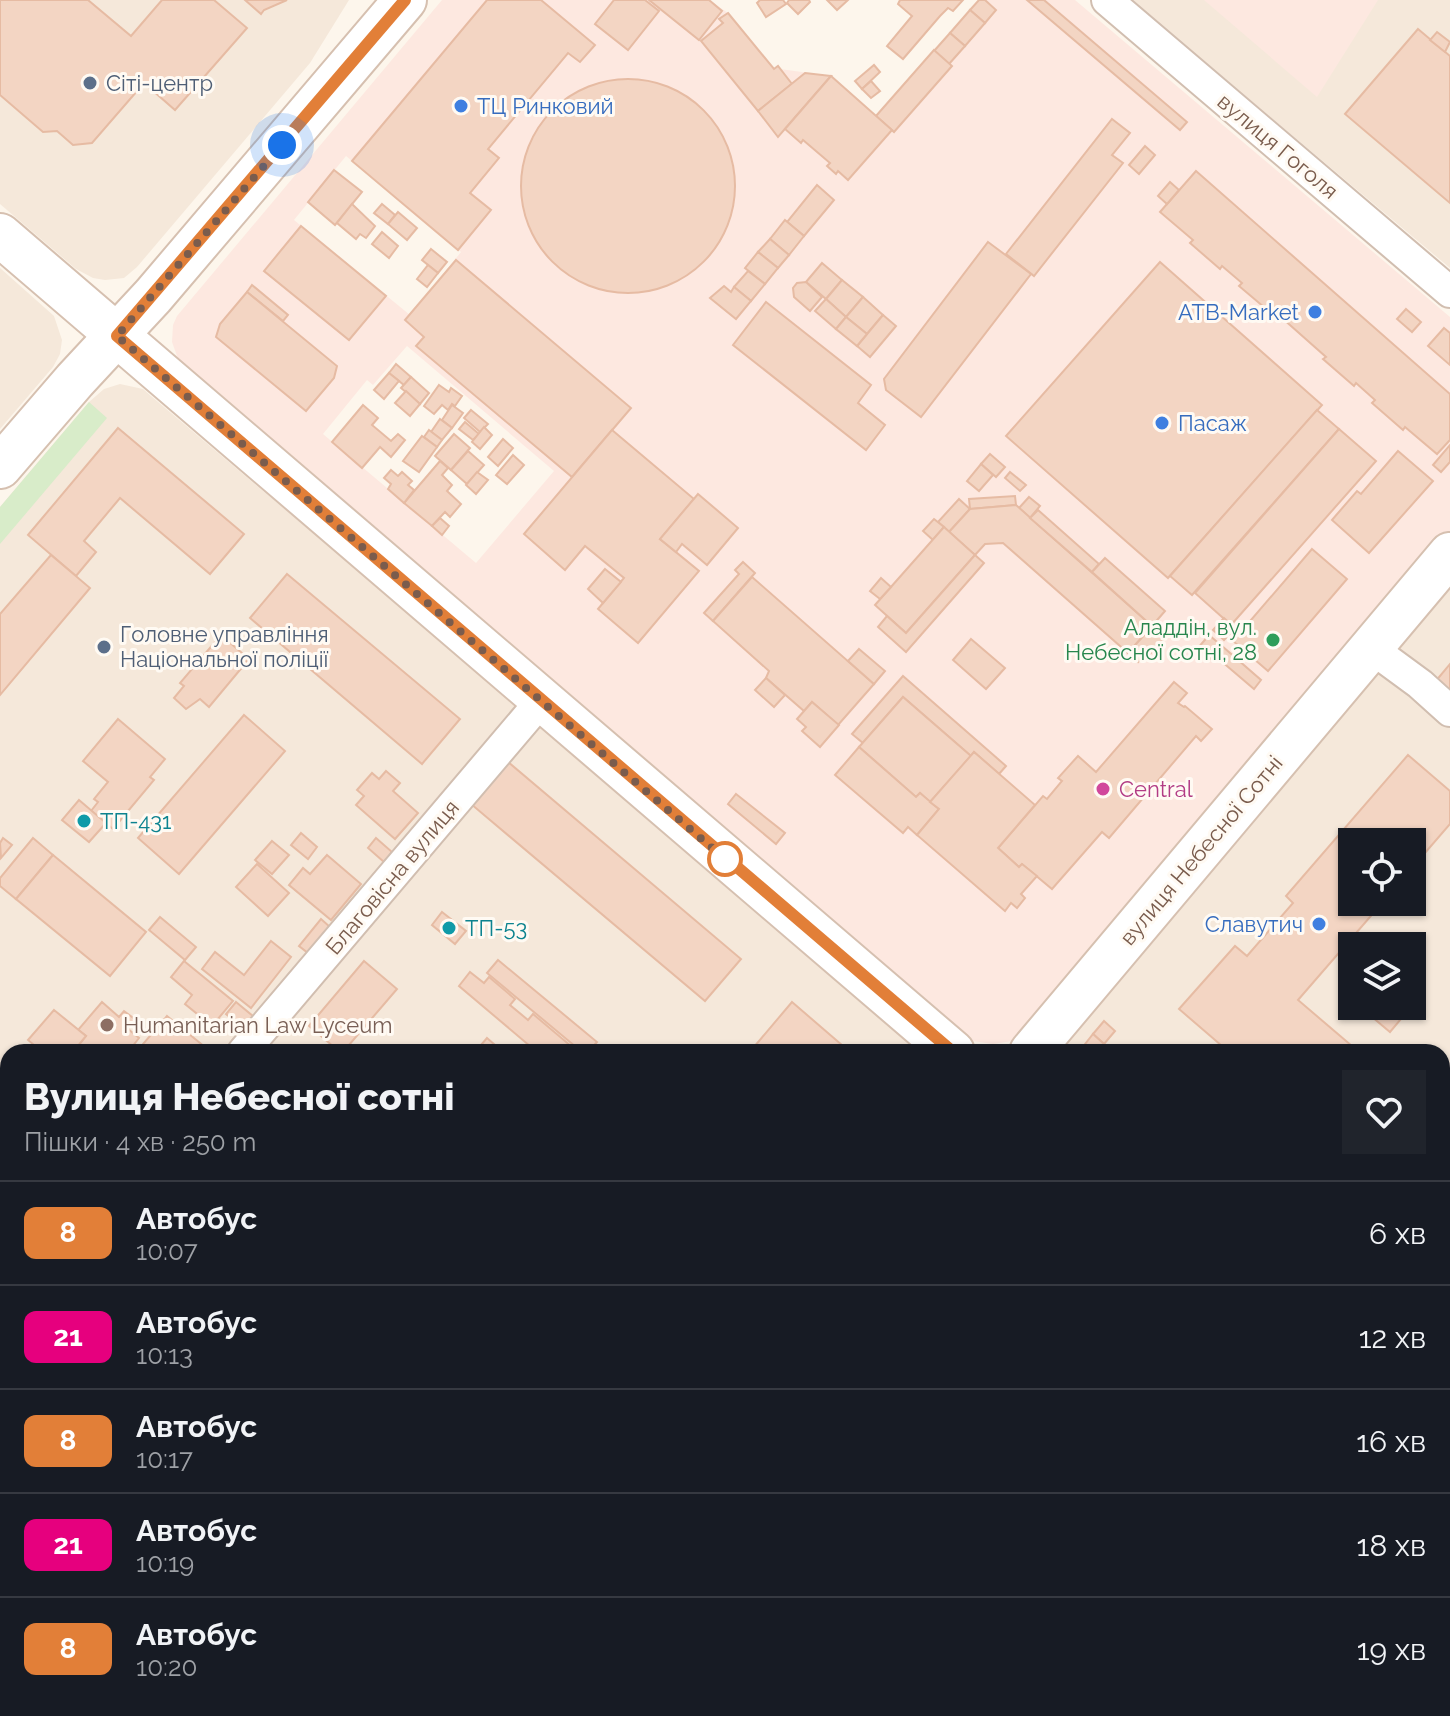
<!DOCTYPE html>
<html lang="uk">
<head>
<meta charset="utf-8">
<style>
	body { margin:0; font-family:Raleway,sans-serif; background:#20242c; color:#f1f3f6; height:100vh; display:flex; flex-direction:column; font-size:30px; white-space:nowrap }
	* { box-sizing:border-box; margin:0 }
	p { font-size:26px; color:#9ea1a6 }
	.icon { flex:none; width:44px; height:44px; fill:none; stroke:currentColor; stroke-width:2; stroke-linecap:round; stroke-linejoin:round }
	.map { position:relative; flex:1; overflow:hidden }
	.panel { position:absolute; left:0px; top:1044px; width:1450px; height:672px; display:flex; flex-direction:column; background:#171b24; border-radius:24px 24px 0 0; box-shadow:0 2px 6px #0004 }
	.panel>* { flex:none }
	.badge { padding:0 16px; border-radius:12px; font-size:28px; line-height:52px }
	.buttons { position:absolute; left:1338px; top:828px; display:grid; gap:16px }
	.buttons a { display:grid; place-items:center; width:88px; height:88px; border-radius:0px; background:#171b24; box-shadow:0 2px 6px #0004; font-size:40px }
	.you { position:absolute; width:40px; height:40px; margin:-20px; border:6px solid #fff; border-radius:50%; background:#1a73e8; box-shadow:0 0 0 12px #1a73e833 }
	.map>.badge { position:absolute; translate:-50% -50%; box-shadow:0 0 0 4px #fff }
	.round { display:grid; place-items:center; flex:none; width:84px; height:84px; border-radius:0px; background:#20242c }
	.overview { display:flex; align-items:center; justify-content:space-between; height:136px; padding:0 24px }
	h1 { font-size:38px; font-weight:800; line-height:60px }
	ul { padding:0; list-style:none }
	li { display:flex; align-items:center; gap:24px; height:104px; padding:0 24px; border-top:2px solid #363941 }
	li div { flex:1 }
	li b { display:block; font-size:30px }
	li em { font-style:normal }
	li .badge { min-width:88px; font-weight:700; text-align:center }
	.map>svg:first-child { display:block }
	.residential { fill:#f5e8da; fill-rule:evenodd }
	.commercial { fill:#fde8e0; fill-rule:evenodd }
	.green { fill:#d8ecc9 }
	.building { fill:#f3d5c3; stroke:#e6bba3; stroke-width:2 }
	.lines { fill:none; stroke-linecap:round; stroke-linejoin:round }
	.street-casing { stroke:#d1beb0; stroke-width:34 }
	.secondary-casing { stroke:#d6c0b0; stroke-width:46 }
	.street { stroke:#fff; stroke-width:30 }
	.secondary { stroke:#fff; stroke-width:42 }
	.line-casing { stroke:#fff; stroke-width:18 }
	.line { stroke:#e27f38; stroke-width:12 }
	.walk { stroke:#7a5c4d; stroke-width:8; stroke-dasharray:0 14.4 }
	.service-dot { fill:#5c6f8a; stroke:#fffaf3; stroke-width:3 }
	.shop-dot { fill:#3f7fe0; stroke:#fffaf3; stroke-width:3 }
	.leisure-dot { fill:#2e9e5b; stroke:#fffaf3; stroke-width:3 }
	.hotel-dot { fill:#d1479c; stroke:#fffaf3; stroke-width:3 }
	.culture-dot { fill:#0f9aa8; stroke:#fffaf3; stroke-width:3 }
	.stop-dot { fill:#fff; stroke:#e27f38; stroke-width:4 }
	.education-dot { fill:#8d6e63; stroke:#fffaf3; stroke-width:3 }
	.labels { text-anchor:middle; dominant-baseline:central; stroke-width:6; stroke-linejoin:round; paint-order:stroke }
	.service-label { font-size:22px; fill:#4e5e75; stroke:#fffaf3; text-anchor:start }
	.shop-label { font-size:22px; fill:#366cbe; stroke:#fffaf3; text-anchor:start }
	.street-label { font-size:22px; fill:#7a5c4d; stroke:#fffaf3 }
	.leisure-label { font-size:22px; fill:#27864d; stroke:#fffaf3; text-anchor:end }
	.hotel-label { font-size:22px; fill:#b23c85; stroke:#fffaf3; text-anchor:start }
	.culture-label { font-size:22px; fill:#0d838f; stroke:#fffaf3; text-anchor:start }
	.education-label { font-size:22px; fill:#785e54; stroke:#fffaf3; text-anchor:start }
</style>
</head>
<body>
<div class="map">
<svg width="1450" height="1716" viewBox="0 0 1450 1716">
	<rect width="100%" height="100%" fill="#fdf6ec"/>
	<g class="residential">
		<path d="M0,0H349L310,63L137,267L124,278L105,280L93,278L76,269L0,204Z"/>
		<path d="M1131,0H1450V268Z"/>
		<path d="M0,268L54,316L62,340L60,354L53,367L0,429Z"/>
		<path d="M120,384L143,389L151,396L926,1052H8V1395L0,1388V507L89,402L104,389Z"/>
		<path d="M1450,581V1447L1442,1440V1052H1053ZM1352,842H1412V902H1352ZM1352,946H1412V1006H1352Z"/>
		<path d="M1442,1493L1450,1499V1716H495L502,1708H1442Z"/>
		<path d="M375,1708H460L453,1716H384Z"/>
	</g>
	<g class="commercial">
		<path d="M442,0H709L728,13L773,69L778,66L780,69L831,76L876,116L979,0H1075L1450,317V535L1018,1040L993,1044L973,1041L966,1037L181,367L172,342L173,325L177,316ZM346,156L461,252L410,315L294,220ZM407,346L554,471L476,563L323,434L367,380L373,385Z"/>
		<path d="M1204,0H1378L1317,97Z"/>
	</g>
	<g class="green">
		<path d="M89,402L107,418L0,544V507Z"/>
		<path d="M0,1486L8,1493V1708H254L263,1716H0Z"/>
	</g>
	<g class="building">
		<path d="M0,0H88L131,36L162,0H214L247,28L175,110L144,83L92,143L73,145L57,131L43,132L0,95Z"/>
		<path d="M245,0H287L264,10L261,14Z"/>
		<path d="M487,0H541L595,45L580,62L568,53L488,149L499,158L470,193L491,210L458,250L352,161Z"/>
		<path d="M614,0H645L659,11L628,50L595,24Z"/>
		<path d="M649,0H709L722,11L699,40Z"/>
		<path d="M760,0H783L786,4L766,17L757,3Z"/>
		<path d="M789,0H809L810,2L798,14L787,3Z"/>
		<path d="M827,0H848L837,10Z"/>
		<path d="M900,0H963L953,11L948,8L940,16L903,59L887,46L912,16L898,4Z"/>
		<path d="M979,0H985L996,10L985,23L970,10Z"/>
		<path d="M1027,0H1044L1187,122L1180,130Z"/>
		<path d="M970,10L985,23L965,46L950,33Z"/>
		<path d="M728,13L774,69L778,66L792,84L758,111L701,41L723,23L719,19Z"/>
		<path d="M1418,29L1450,56V203L1345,114Z"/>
		<path d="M1437,32L1450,42L1445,52L1430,40Z"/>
		<path d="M950,33L965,46L949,64L934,51Z"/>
		<path d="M934,50L952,66L894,132L876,116Z"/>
		<path d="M874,65L880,72L862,89L855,81Z"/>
		<path d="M805,73L831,76L778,137L758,111Z"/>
		<path d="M831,76L892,130L848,180L838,171L836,174L827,166L830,163L803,140L801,143L785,129Z"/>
		<circle cx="628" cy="186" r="107"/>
		<path d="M871,81L880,91L871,98L862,89Z"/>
		<path d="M1112,119L1130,133L1112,155L1123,163L1034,276L1006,254Z"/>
		<path d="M1145,146L1155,155L1139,174L1129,165Z"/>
		<path d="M334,170L362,192L335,225L308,202Z"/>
		<path d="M1196,171L1450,394V440L1437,454L1405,427L1403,430L1372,403L1375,400L1356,383L1354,386L1323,359L1326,357L1273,310L1271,313L1239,286L1242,283L1222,266L1220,269L1190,243L1193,240L1160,212Z"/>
		<path d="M1170,182L1179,190L1167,204L1158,196Z"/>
		<path d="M817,185L834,200L804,236L787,222Z"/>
		<path d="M352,204L375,226L366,238L360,234L356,239L337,223Z"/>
		<path d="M382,204L395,215L388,224L374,213Z"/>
		<path d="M398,212L417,228L407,240L388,224Z"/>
		<path d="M785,220L804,236L789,255L770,239Z"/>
		<path d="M301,226L386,296L349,340L264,271Z"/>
		<path d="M382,232L398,246L389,258L372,244Z"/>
		<path d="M770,239L789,255L778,268L758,252Z"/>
		<path d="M988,242L1031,274L921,417L886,390L884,379Z"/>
		<path d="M431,249L447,262L438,273L422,260Z"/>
		<path d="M758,252L778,268L765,284L745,268Z"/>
		<path d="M456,260L631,408L572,477L416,346L424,337L405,320Z"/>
		<path d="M1160,262L1322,405L1168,578L1006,436Z"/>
		<path d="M822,263L842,280L826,299L806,282Z"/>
		<path d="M428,265L438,273L427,287L417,279Z"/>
		<path d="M748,271L765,284L751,301L734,287Z"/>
		<path d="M842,280L863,297L846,317L826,299Z"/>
		<path d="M806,282L822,297L810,311L794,297L793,288L797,283Z"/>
		<path d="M252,285L288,315L283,321L247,292Z"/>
		<path d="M724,286L731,292L734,287L751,301L736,319L710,298Z"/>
		<path d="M247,292L337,366L334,378L306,411L216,337L220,324Z"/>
		<path d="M863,297L883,315L867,334L846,317Z"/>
		<path d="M826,299L846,317L836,329L815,311Z"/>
		<path d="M766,302L871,385L858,403L885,425L866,450L733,345Z"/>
		<path d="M1406,309L1421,322L1412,332L1397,319Z"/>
		<path d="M883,315L896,326L870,357L857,346Z"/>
		<path d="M846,317L867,334L857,346L836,329Z"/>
		<path d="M1444,328L1450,333V365L1428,346Z"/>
		<path d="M396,364L411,377L404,385L389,373Z"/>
		<path d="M389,373L399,381L384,399L374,390Z"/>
		<path d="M411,377L429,393L420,404L401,388Z"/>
		<path d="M439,385L449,392L451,388L462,396L455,406L452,404L448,410L442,405L434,414L424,406Z"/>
		<path d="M406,391L420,404L410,416L395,403Z"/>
		<path d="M363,405L378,418L372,425L391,441L398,434L405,440L391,457L380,447L362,468L332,442Z"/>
		<path d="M452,405L463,413L452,428L442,420Z"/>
		<path d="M471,410L488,424L480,432L464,418Z"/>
		<path d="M1317,410L1339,429L1192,595L1170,576Z"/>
		<path d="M440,419L452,428L442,440L431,432Z"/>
		<path d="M465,422L479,434L473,440L459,429Z"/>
		<path d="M484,427L492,435L480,449L472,442Z"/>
		<path d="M118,428L244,534L210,574L120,498L84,541L96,552L76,576L28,535Z"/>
		<path d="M1339,429L1376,461L1231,625L1195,593Z"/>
		<path d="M429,430L442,440L437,447L424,437Z"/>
		<path d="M612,430L694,499L660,539L699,571L638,643L598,609L624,578L585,546L565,570L524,534Z"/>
		<path d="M454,434L470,448L451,470L435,456Z"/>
		<path d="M422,436L437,447L419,472L403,461Z"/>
		<path d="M503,439L513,448L498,466L488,457Z"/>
		<path d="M1450,445V462L1441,472L1433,465Z"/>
		<path d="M468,451L484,465L467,484L451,470Z"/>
		<path d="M1398,451L1433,481L1369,553L1332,520L1357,491L1361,494Z"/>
		<path d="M990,454L1005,467L996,477L981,464Z"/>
		<path d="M513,455L524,465L507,484L496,475Z"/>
		<path d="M440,461L448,468L442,475L452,485L447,491L461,504L450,517L445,512L432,526L404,503Z"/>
		<path d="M981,464L993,475L979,491L967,481Z"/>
		<path d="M391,470L398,476L402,472L412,481L408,485L414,490L404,503L388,489L391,484L384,478Z"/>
		<path d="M477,472L488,480L476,494L466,485Z"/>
		<path d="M1010,472L1026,485L1020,491L1005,478Z"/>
		<path d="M698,494L738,528L707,565L682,544L676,552L660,539Z"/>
		<path d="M1015,496L1016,505L970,509L969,499Z"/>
		<path d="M1029,497L1040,506L1030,518L1019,508Z"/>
		<path d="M959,499L970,509L949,532L938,522Z"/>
		<path d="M1016,505L1152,626L1128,653L1003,543L985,544L975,555L949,532L970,509Z"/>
		<path d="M1038,510L1099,564L1092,572L1030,518Z"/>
		<path d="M440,518L449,526L442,535L432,526Z"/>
		<path d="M934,519L944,527L933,540L923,531Z"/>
		<path d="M944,527L975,555L906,633L875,605Z"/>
		<path d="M1312,549L1347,579L1268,671L1233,641Z"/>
		<path d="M51,555L90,588L0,695V614Z"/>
		<path d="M975,555L984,563L906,652L878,627L887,616L906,633Z"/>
		<path d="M1105,558L1165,611L1152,626L1092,572Z"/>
		<path d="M743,562L755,573L713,621L704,613L739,574L735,570Z"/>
		<path d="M605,569L621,582L603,603L588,589Z"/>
		<path d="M287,574L460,719L422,764L250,618Z"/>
		<path d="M752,577L874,684L838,725L812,702L804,711L766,678L769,671L713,621Z"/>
		<path d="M881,578L891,587L880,599L870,591Z"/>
		<path d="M1224,618L1235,628L1224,640L1213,630Z"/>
		<path d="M1156,622L1169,633L1150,654L1148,651L1138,662L1128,653Z"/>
		<path d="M221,635L249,659L209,707L200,699L186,709L174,698L184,686L180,683Z"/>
		<path d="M1209,635L1222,646L1211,659L1198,648Z"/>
		<path d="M971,639L1005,668L986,689L953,660Z"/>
		<path d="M1222,646L1261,680L1254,689L1214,655Z"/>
		<path d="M859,649L885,671L874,684L848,661Z"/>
		<path d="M1450,664V695L1435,682Z"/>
		<path d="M903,676L1006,766L999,774L974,752L971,756L903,697L863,743L852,734Z"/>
		<path d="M766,678L785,695L774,707L755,690Z"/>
		<path d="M1174,682L1187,693L1178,703L1184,707L1185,706L1212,729L1201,741L1196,736L1109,838L1102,832L1052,889L1022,864L1019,867L998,848L1043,796L1047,799L1062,781L1058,778L1078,756L1096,772Z"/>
		<path d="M903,697L971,756L930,802L920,793L916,797L859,747Z"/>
		<path d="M812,702L839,725L820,747L802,731L806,727L797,719Z"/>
		<path d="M244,715L285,751L179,874L138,838Z"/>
		<path d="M118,719L165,759L150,777L154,780L113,829L91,811L98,802L94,799L108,782L83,761Z"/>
		<path d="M859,747L916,797L920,793L939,809L917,835L908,827L903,833L835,775Z"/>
		<path d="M974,752L1035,805L998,848L1019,867L1022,864L1037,876L1021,894L1025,898L1017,908L1011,903L1005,911L917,835L939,809L930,802Z"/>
		<path d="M1408,755L1450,791V824L1412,868V842H1352V902H1383L1298,1000L1359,1052H1229L1179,1009L1235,946L1247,956L1293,903L1286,896Z"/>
		<path d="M507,761L741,959L705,1001L471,804Z"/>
		<path d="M386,771L400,783L393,791L418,813L395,839L356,805L364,796L357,790L372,773L379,779Z"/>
		<path d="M736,794L785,833L776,844L728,804Z"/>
		<path d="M79,800L106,823L89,842L62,820Z"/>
		<path d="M301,833L317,847L308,859L291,845Z"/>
		<path d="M3,838L12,845L1,858L0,843Z"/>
		<path d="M33,838L53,855L16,899L0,886V878Z"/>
		<path d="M376,838L392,852L384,862L368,848Z"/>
		<path d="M272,841L289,855L272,874L255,860Z"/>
		<path d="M53,855L146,932L110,976L16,899Z"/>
		<path d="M327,855L361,884L331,920L289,885L303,868L310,874Z"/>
		<path d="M257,864L289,893L268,916L236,887Z"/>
		<path d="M442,912L466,931L455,944L432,925Z"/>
		<path d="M160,917L196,947L185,960L149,930Z"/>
		<path d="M321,919L330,927L308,953L299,946Z"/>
		<path d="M271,941L291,957L251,1008L202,969L215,952L244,975Z"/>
		<path d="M498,960L597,1042L588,1052H582L487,973Z"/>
		<path d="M184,961L233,1001L212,1026L185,1004L192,995L171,977Z"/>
		<path d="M364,961L397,989L343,1052H340L309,1026Z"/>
		<path d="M470,972L484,983L489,977L515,999L510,1005L528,1020L533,1014L578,1052H537L459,986Z"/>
		<path d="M1412,998L1416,1001L1390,1032L1372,1017L1382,1006H1412Z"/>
		<path d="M102,1002L119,1017L124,1011L136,1020L128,1029L139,1038L128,1052H73L86,1036L78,1030Z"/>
		<path d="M236,1002L254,1017L244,1029L226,1014Z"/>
		<path d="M792,1002L850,1052H760L754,1047Z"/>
		<path d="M54,1010L86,1036L73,1052H38L40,1050L28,1040Z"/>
		<path d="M167,1016L211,1052H153L143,1044Z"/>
		<path d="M1104,1021L1115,1031L1104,1044L1093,1034Z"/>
		<path d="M1093,1034L1104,1044L1098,1052H1088L1082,1048Z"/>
		<path d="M487,1038L503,1052H475Z"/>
		<path d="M8,1088V1203L0,1213V1097Z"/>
		<path d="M1442,1095L1450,1102V1181L1442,1190Z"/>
		<path d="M3,1209L8,1213V1282L0,1276V1213Z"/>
		<path d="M1442,1278L1450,1284V1303L1442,1312Z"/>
		<path d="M1450,1339V1387L1442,1380V1349Z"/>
		<path d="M1450,1628V1686L1442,1679V1637Z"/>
		<path d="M573,1708H597L606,1716H566Z"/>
		<path d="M816,1708H839L833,1716H827Z"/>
		<path d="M969,1708H1021L1014,1716H962Z"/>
		<path d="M1137,1708H1164L1157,1716H1130Z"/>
		<path d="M1182,1708H1219L1228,1716H1176Z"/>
	</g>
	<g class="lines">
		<defs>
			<g id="street">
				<path d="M1107,0L1450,292"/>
				<path d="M1371,648L1420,684L1450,711"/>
				<path d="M243,1052L541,701"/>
				<path d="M1074,1708L1085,1716"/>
				<path d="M910,1716L916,1708"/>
			</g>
			<g id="secondary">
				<path d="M0,235L953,1052"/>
				<path d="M0,467L75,380L153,296L405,0"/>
				<path d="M1031,1052L1450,554"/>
				<path d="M0,1418L8,1425"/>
				<path d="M1442,1468L1450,1475"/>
				<path d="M340,1708L349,1716"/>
				<path d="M475,1716L482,1708"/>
			</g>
		</defs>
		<use href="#street" class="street-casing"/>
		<use href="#secondary" class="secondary-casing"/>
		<use href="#street" class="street"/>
		<use href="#secondary" class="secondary"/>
	</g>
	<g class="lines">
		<defs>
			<path id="line" d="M405,0L117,336L953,1052"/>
		</defs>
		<use href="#line" class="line-casing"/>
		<use href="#line" class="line"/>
		<path class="walk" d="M282,145L117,336L725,859"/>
	</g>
	<g class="service-dot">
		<circle cx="90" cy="83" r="8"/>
		<circle cx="104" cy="647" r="8"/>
	</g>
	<g class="shop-dot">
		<circle cx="461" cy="106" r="8"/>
		<circle cx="1315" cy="312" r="8"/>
		<circle cx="1162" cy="423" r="8"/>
		<circle cx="1319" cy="924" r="8"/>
	</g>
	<circle class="leisure-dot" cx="1273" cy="640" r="8"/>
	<circle class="hotel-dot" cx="1103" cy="789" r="8"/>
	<g class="culture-dot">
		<circle cx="84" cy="821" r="8"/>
		<circle cx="449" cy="928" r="8"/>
	</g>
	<circle class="stop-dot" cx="725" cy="859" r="16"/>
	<circle class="education-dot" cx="107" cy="1025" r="8"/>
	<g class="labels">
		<g class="service-label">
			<text x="106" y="83">Сіті-центр</text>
			<text x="120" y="634">Головне управління<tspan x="120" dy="25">Національної поліції</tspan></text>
		</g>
		<g class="shop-label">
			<text x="477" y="106">ТЦ Ринковий</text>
			<text x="1299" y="312" text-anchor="end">ATB-Market</text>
			<text x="1178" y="423">Пасаж</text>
			<text x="1303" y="924" text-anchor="end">Славутич</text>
		</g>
		<g class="street-label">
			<text transform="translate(1278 146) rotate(40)">вулиця Гоголя</text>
			<text transform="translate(1201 850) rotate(-50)">вулиця Небесної Сотні</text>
			<text transform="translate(392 877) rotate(-50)">Благовісна вулиця</text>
		</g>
		<g class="leisure-label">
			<text x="1257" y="627">Аладдін, вул.<tspan x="1257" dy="25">Небесної сотні, 28</tspan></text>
		</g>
		<g class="hotel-label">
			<text x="1119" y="789">Central</text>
		</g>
		<g class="culture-label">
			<text x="100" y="821">ТП-431</text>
			<text x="465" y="928">ТП-53</text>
		</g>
		<g class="education-label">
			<text x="123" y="1025">Humanitarian Law Lyceum</text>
		</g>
	</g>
</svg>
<div class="buttons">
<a><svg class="icon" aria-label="locate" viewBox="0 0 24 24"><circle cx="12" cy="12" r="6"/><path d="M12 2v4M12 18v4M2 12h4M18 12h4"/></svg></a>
<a><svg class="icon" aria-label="layers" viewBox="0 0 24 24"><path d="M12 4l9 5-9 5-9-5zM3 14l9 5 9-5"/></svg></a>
</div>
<div class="you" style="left:282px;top:145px"></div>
<section class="panel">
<div class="overview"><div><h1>Вулиця Небесної сотні</h1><p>Пішки · 4 хв · 250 m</p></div><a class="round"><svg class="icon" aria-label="heart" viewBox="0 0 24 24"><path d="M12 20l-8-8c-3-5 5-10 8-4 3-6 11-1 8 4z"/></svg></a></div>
<ul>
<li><span class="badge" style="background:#e27f38;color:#fff">8</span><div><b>Автобус</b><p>10:07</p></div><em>6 хв</em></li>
<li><span class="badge" style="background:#e6007e;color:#fff">21</span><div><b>Автобус</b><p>10:13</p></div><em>12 хв</em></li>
<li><span class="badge" style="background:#e27f38;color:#fff">8</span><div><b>Автобус</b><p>10:17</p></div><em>16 хв</em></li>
<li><span class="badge" style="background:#e6007e;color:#fff">21</span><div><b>Автобус</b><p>10:19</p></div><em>18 хв</em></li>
<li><span class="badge" style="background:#e27f38;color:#fff">8</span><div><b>Автобус</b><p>10:20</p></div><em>19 хв</em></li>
</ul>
</section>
</div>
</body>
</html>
